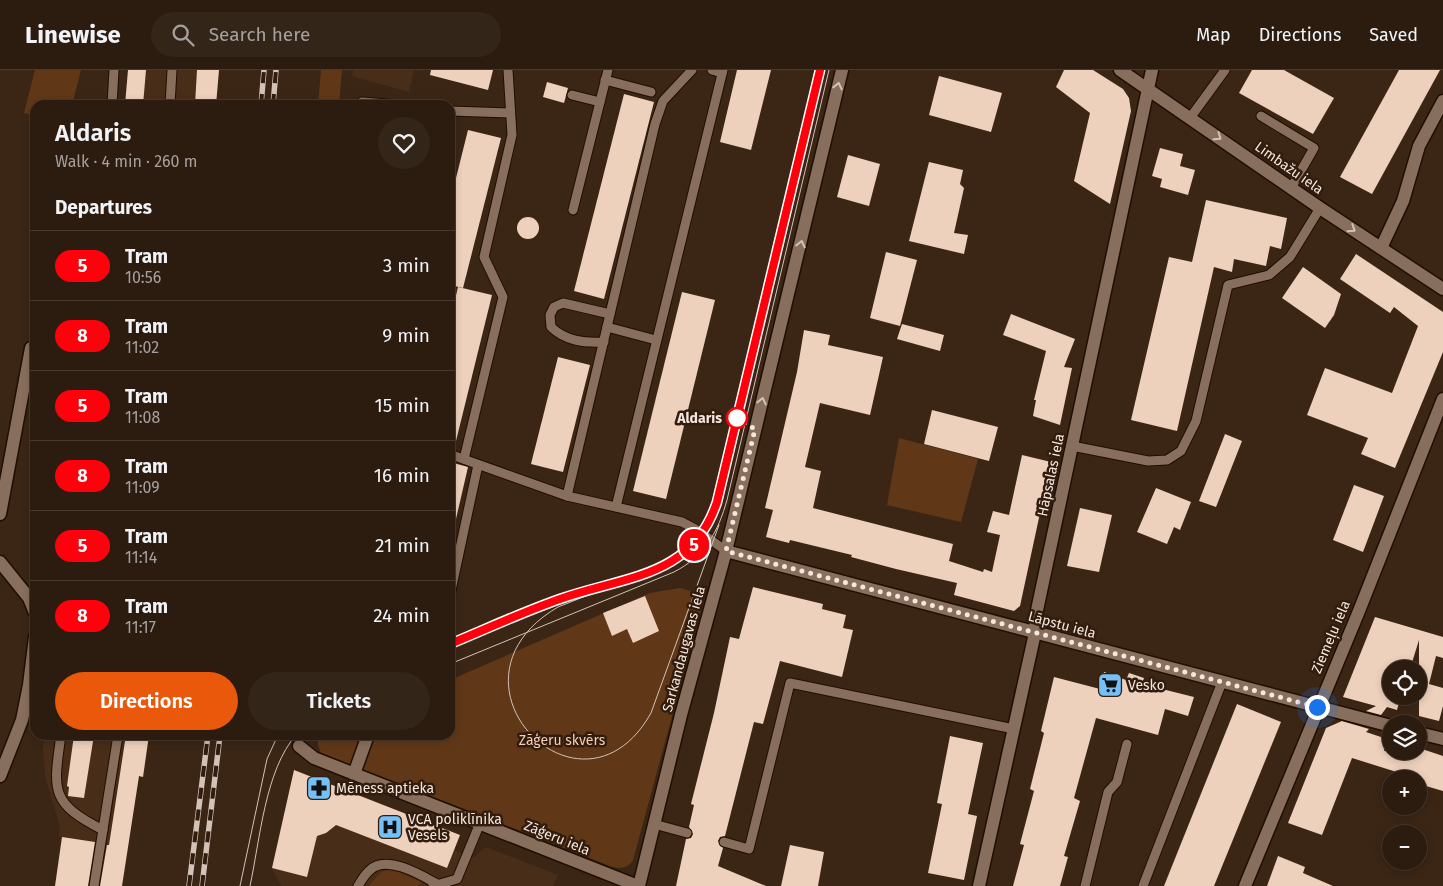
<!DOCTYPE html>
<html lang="en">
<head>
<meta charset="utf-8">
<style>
	body { margin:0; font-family:"Fira Sans",sans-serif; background:#342519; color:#f1f3f6; height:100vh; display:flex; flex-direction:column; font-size:19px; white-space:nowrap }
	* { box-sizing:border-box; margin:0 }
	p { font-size:16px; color:#a6a19f }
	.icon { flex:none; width:28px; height:28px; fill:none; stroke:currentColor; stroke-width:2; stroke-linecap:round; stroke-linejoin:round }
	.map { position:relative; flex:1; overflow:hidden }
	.details { position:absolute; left:30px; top:30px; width:425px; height:640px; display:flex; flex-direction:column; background:#2c1c10; border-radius:15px; box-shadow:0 2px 8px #0003,0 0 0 1px #483a30 }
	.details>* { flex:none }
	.badge { padding:0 10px; border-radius:16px; font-size:18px; line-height:32px }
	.fabs { position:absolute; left:1382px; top:590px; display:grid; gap:10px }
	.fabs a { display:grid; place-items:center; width:45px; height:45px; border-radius:50%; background:#2c1c10; box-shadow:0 2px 8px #0003,0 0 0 1px #483a30; font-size:25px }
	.you { position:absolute; width:25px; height:25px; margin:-12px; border:4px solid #fff; border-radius:50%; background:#1a73e8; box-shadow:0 0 0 8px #1a73e833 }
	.map>.badge { position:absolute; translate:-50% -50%; box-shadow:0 0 0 2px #fff }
	h2 { padding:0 25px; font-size:19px; line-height:45px }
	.round { display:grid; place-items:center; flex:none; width:52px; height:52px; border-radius:26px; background:#342519 }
	.overview { display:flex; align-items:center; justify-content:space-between; height:85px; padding:0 25px }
	h1 { font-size:24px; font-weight:600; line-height:38px }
	.cta { display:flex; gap:10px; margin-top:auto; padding:10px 25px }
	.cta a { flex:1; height:58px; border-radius:30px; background:#ea580c; color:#fff; font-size:20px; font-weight:600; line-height:58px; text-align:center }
	.cta a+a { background:#342519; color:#f1f3f6 }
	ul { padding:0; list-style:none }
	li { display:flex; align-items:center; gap:15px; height:70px; padding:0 25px; border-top:1px solid #483a30 }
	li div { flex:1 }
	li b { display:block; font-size:19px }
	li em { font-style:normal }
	li .badge { min-width:55px; font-weight:700; text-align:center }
	header { display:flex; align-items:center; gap:30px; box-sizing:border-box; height:70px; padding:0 25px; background:#2c1c10; border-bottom:1px solid #483a30 }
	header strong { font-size:24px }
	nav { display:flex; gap:28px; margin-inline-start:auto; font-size:18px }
	.search { width:350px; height:45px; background:#342519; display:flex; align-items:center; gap:12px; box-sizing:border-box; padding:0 18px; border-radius:28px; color:#a6a19f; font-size:19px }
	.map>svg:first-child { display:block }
	.built { fill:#482d19 }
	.green { fill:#603818 }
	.building { fill:#edd1bd }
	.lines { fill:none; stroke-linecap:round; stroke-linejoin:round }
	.lane-casing { stroke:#210e02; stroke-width:11 }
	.street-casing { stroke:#210e02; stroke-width:15 }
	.lane { stroke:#886f5d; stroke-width:9 }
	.street { stroke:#886f5d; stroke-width:12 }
	.tram { stroke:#d2c2b7; stroke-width:1 }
	.rail-casing { stroke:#d2c2b7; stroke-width:5.5 }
	.rail { stroke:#311c0d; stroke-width:4; stroke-dasharray:11; stroke-linecap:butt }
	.oneway { stroke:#d4c3b7 }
	.line-casing { stroke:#fff; stroke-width:11 }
	.line { stroke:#ff000c; stroke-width:8 }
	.walk { stroke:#f5e7dd; stroke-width:5; stroke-dasharray:0 9 }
	.stop-dot { fill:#fff; stroke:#ff000c; stroke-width:2.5 }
	.labels { text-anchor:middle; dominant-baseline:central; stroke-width:5; stroke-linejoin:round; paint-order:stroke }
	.street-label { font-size:14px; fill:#f5e7dd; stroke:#311c0d }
	.stop-label { font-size:14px; font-weight:bold; fill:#f5e7dd; stroke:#311c0d; text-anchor:end }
	.poi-label { font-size:14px; fill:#f5e7dd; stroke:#311c0d; text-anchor:start }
	.park-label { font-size:14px; fill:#f3ceb4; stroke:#311c0d }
</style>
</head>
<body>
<header>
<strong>Linewise</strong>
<div class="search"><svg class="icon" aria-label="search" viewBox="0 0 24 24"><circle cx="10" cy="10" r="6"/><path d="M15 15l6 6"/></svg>Search here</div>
<nav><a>Map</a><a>Directions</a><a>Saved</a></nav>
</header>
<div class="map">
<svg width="1443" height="816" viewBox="0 0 1443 816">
	<rect width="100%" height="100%" fill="#3b2616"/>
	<g class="built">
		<path d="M128,0H219L216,35H125Z"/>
		<path d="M353,0H414L409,22L352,6Z"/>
		<path d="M45,665H149L143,707L139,706L122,816H55L62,767L59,766L60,757L45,706L43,679Z"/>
		<path d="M334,754L447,798L454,780L473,788L486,777L558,805L553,816H281L272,798L307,807L317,764L326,763Z"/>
	</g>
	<g class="green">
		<path d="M35,0H81L72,35H35V46L24,43Z"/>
		<path d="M321,0H342L339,35H318Z"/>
		<path d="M899,368L978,389L961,452L887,435Z"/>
		<path d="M680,518L705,525L633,790C627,799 620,799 610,796L321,683C318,676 316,671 320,665H450V610L650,523Z"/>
		<path d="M388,800L396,801L422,812L418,816H369L380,803Z"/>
	</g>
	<g class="building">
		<path d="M128,0H146L143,35H125Z"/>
		<path d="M197,0H219L216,35H195Z"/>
		<path d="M431,0H493L488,20L430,5Z"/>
		<path d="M737,0H771L751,80L720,72Z"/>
		<path d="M1064,0H1093L1123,19L1129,28L1131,41L1110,134L1074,111L1090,43L1056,17Z"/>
		<path d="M1252,0H1284L1334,28L1313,64L1239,23Z"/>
		<path d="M1399,0H1440L1372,124L1340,107Z"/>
		<path d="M939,6L1002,23L991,62L929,45Z"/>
		<path d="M547,12L568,18L564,33L543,27Z"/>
		<path d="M624,24L654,32L604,229L574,221Z"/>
		<path d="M468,60L501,68L463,218L450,215V132Z"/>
		<path d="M1160,78L1183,84L1180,96L1195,100L1188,125L1160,117L1162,109L1152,106Z"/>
		<path d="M848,85L880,94L869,136L837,127Z"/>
		<path d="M929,92L963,100L960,114L964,118L954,163L968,165L964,184L909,171Z"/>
		<path d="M1206,130L1287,148L1281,179L1270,176L1266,196L1234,189L1232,202L1214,197L1177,361L1131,350L1169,187L1192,192Z"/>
		<circle cx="528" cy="158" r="11"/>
		<path d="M886,182L917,190L900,256L870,248Z"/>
		<path d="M1356,184L1443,242V282L1395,398L1361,384L1368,368L1307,345L1325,298L1392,323L1418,256L1394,237L1390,243L1340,209Z"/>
		<path d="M1303,197L1341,224L1334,245L1325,258L1282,228Z"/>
		<path d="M458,217L492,225L456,371H450V250Z"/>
		<path d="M682,222L715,230L666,429L633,421Z"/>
		<path d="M1011,244L1075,269L1064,297L1072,298L1060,355L1033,346L1036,330H1034L1046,281L1003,265Z"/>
		<path d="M902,254L944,265L940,281L897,269Z"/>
		<path d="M804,260L830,265L828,275L883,287L870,345L820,333L805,397L821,401L813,438L953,474L949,491L983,502L984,499L992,502L1000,465L987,462L993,441L1009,445L1022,385L1051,392L1020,536L1014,541L954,525L957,513L896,499L851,487L852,485L790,470L789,473L766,467L773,440L765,438L797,302Z"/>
		<path d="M558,287L590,295L563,402L531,394Z"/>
		<path d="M932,340L998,357L989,391L924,374Z"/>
		<path d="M1225,364L1242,371L1216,437L1199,431Z"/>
		<path d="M450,392L468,397L456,449L450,448Z"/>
		<path d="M1354,415L1384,426L1363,482L1333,470Z"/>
		<path d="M1156,418L1191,432L1180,460L1174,457L1167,474L1137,462Z"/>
		<path d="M1080,438L1112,445L1099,502L1067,496Z"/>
		<path d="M753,517L823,534L822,539L846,545L843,558L853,560L842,607L780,591L763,654L754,652L725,766L720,767L718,771L723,778L718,796L766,816H676L686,769L691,768L693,764L689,757L694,735L691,734L714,643L730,567L739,569Z"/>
		<path d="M645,526L659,561L633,573L627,559L612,566L603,543Z"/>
		<path d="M1375,547L1443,567V588L1436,586L1429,614L1443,618V636L1439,651L1419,646V570L1410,599H1391V626H1401L1397,640L1387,637L1381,645L1366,641L1376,636L1343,627Z"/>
		<path d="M1104,602L1126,610L1129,603L1144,608L1142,614L1194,627L1188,646L1165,639L1158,665L1096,648L1074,728L1080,731L1064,786L1068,787L1060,816H1013L1024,775L1020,774L1034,721L1030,719L1044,663L1041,661L1054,607L1100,619Z"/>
		<path d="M1237,634L1281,652L1214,816H1164Z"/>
		<path d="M1342,651L1369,659L1366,662L1387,669L1384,681H1419V678L1443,686V721L1419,714V709H1402L1403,704L1352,688L1322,765L1288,753L1326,658Z"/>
		<path d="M74,665H94L84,728L68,726L69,717L67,716Z"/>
		<path d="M126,665H149L143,707L139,706L122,816H100L107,775H109Z"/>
		<path d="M950,666L983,673L968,744L977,746L964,810L928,803L942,734L937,733Z"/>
		<path d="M294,700L460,765L447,798L336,755L326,763L317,766L307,807L272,798Z"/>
		<path d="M62,767L95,772L88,816H55Z"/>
		<path d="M790,775L824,782L818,816H781Z"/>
		<path d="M1278,786L1305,797L1303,803L1333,816H1267Z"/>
	</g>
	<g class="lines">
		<defs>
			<g id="lane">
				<path d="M712,0L722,3"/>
				<path d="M605,10L651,22"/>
				<path d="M572,25L600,32"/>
				<path d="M362,32L399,35"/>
				<path d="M112,35L114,0"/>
				<path d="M170,35L172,0"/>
				<path d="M450,41L510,43"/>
				<path d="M1261,46L1314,78L1291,118"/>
				<path d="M1190,48L1225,0"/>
				<path d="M573,140L608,0"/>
				<path d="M607,257L656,270"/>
				<path d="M604,272C583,273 566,271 551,257L550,245L554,237L563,233L610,244"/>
				<path d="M1072,376L1148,391L1167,390L1181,381L1196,351L1228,215L1269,205L1290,187L1320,138"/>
				<path d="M452,385L567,426L682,452L699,461L726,481"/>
				<path d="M464,389L503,227L484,187L512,65L508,0"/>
				<path d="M567,426L655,54L663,31L692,0"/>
				<path d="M616,437L723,0"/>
				<path d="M450,525L478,395"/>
				<path d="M61,665C53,721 50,733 103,760"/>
				<path d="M654,754L687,763"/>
				<path d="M724,772L749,779L790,613L1014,659"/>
				<path d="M94,816L118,665"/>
				<path d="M358,816C361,811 365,804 370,800C386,784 421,805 437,814"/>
				<path d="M433,816L457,809L480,753"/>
				<path d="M1085,816L1108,722L1117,712L1127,674"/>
				<path d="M1143,816L1222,612"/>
			</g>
			<g id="street">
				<path d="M1120,0L1320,138L1443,219"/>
				<path d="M1381,178L1403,131L1419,76L1443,31"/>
				<path d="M0,444L31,278"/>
				<path d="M726,481L1391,656"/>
				<path d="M0,492L29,528L35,543"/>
				<path d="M1419,663L1443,669"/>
				<path d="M299,676L314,688L638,816"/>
				<path d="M354,704L368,665"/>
				<path d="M0,706L22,650L29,615L35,567"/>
				<path d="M639,816L681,645L726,481L842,0"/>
				<path d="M979,816L1035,563L1036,545L1152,0"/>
				<path d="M1245,816L1359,541L1443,329"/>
			</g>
		</defs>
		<use href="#lane" class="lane-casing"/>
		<use href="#street" class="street-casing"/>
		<use href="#lane" class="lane"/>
		<use href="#street" class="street"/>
		<g class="tram">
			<path d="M719,455L651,643C582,766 430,612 558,537L671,492L694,476L712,447L820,0"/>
			<path d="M450,574L568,526"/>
			<path d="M450,594L674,502C705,486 718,462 727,430L829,0"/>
			<path d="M240,816L267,689L278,665"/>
			<path d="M250,816C260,770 265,700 296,665"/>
		</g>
		<defs>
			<g id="rail">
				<path d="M261,35L264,0"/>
				<path d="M273,35L276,0"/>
				<path d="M189,816L208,665"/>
				<path d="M202,816L220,665"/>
			</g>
		</defs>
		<use href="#rail" class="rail-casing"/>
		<use href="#rail" class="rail"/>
	</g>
	<defs><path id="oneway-chevron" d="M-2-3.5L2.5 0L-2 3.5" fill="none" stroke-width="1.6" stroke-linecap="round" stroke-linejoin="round" transform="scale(1.25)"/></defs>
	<g class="oneway">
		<use href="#oneway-chevron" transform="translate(838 16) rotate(-77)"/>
		<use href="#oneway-chevron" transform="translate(1218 67) rotate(35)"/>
		<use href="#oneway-chevron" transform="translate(1352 159) rotate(33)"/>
		<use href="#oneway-chevron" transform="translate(801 174) rotate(-77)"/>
		<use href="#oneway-chevron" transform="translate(762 331) rotate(-77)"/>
	</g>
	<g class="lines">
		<defs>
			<path id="line" d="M450,574C486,559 523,542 560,529C625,506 692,508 717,432L820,0"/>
		</defs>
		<use href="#line" class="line-casing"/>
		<use href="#line" class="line"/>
		<path class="walk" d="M737,348L755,359L726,481L1317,637"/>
	</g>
	<defs>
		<symbol id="supermarket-square" viewBox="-11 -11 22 22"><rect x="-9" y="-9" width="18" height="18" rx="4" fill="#75c0f6" stroke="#311c0d"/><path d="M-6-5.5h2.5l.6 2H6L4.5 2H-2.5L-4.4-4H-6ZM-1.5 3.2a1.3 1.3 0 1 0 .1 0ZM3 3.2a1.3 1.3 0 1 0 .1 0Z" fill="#111"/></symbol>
		<symbol id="pharmacy-square" viewBox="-11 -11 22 22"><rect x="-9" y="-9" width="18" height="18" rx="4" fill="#75c0f6" stroke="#311c0d"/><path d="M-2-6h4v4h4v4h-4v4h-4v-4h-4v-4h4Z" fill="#111"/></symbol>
		<symbol id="hospital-square" viewBox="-11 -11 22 22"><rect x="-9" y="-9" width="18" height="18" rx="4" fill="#75c0f6" stroke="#311c0d"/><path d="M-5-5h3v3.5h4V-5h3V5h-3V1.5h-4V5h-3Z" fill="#111"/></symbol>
	</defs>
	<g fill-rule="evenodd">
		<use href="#supermarket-square" x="1096" y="601" width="28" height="28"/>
		<use href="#pharmacy-square" x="305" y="704" width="28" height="28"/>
		<use href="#hospital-square" x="376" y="743" width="28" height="28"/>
	</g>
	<circle class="stop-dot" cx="737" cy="348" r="10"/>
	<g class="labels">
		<g class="street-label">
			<text transform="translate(1289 98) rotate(35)">Limbažu iela</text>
			<text transform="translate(1051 405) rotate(-78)">Hāpsalas iela</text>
			<text transform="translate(1062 555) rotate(15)">Lāpstu iela</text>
			<text transform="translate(1331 567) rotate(-67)">Ziemeļu iela</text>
			<text transform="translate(684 579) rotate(-75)">Sarkandaugavas iela</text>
			<text transform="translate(557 768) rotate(22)">Zāģeru iela</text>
		</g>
		<g class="stop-label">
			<text x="722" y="348">Aldaris</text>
		</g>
		<g class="poi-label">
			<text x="1128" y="615">Vesko</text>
			<text x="336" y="718">Mēness aptieka</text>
			<text x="408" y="749">VCA poliklīnika<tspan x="408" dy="16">Vesels</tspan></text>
		</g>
		<g class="park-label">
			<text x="562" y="670">Zāģeru skvērs</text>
		</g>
	</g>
</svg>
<div class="fabs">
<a><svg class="icon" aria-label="locate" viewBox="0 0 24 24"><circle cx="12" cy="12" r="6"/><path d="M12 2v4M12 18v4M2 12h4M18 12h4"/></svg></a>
<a><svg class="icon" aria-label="layers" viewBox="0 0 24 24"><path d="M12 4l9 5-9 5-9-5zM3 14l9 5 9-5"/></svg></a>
<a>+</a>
<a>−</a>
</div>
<div class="you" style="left:1317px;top:637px"></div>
<b class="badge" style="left:694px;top:475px;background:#ff000c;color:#fff">5</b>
<section class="details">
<div class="overview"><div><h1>Aldaris</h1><p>Walk · 4 min · 260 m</p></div><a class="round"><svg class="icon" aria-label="heart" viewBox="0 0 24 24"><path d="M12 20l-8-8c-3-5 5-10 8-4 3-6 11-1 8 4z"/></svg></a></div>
<h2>Departures</h2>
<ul>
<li><span class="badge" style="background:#ff000c;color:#fff">5</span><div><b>Tram</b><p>10:56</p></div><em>3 min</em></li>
<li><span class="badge" style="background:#ff000c;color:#fff">8</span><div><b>Tram</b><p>11:02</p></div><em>9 min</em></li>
<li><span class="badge" style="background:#ff000c;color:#fff">5</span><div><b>Tram</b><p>11:08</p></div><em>15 min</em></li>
<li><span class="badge" style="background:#ff000c;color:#fff">8</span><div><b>Tram</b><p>11:09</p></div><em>16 min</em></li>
<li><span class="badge" style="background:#ff000c;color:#fff">5</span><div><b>Tram</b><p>11:14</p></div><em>21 min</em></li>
<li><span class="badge" style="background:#ff000c;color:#fff">8</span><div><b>Tram</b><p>11:17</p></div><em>24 min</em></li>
</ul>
<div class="cta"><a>Directions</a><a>Tickets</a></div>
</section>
</div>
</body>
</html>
